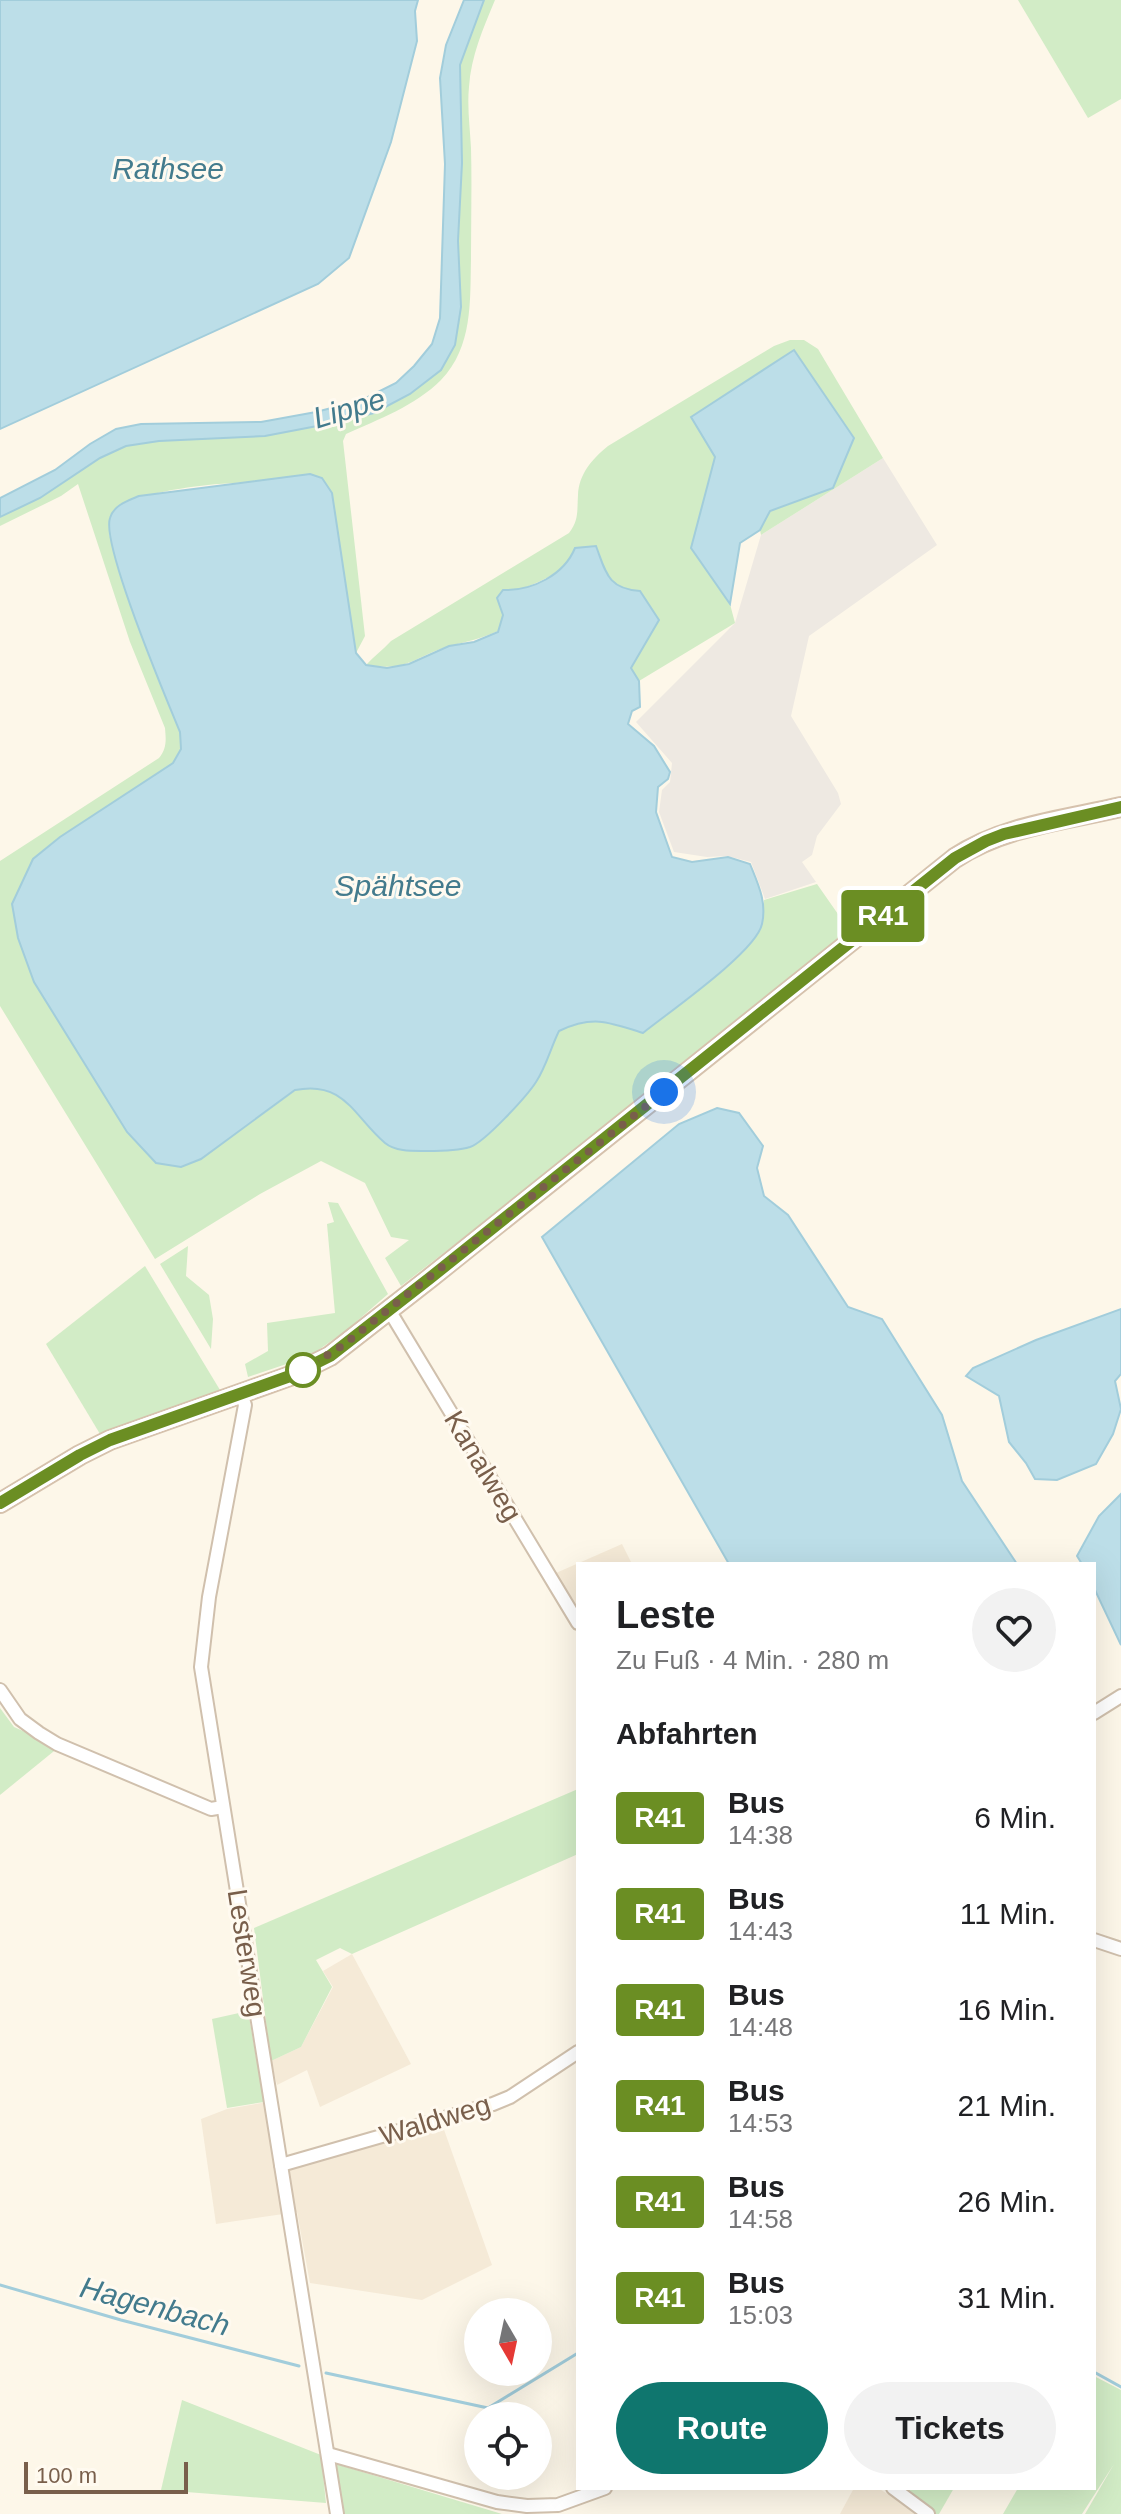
<!DOCTYPE html>
<html lang="de">
<head>
<meta charset="utf-8">
<style>
	body { margin:0; font-family:Helvetica,sans-serif; background:#f2f2f2; color:#202124; height:100vh; display:flex; flex-direction:column; font-size:30px; white-space:nowrap }
	* { box-sizing:border-box; margin:0 }
	p { font-size:26px; color:#757577 }
	.icon { flex:none; width:44px; height:44px; fill:none; stroke:currentColor; stroke-width:2; stroke-linecap:round; stroke-linejoin:round }
	.map { position:relative; flex:1; overflow:hidden }
	.sheet { position:absolute; left:576px; top:1562px; width:520px; height:928px; display:flex; flex-direction:column; background:#fff; border-radius:0px; box-shadow:0 8px 32px #0002 }
	.sheet>* { flex:none }
	.badge { padding:0 16px; border-radius:6px; font-size:28px; line-height:52px }
	.needle { width:52px; rotate:171deg }
	.tools { position:absolute; left:464px; top:2298px; display:grid; gap:16px }
	.tools a { display:grid; place-items:center; width:88px; height:88px; border-radius:50%; background:#fff; box-shadow:0 8px 32px #0002; font-size:40px }
	.scale { position:absolute; left:24px; bottom:20px; width:164px; box-sizing:border-box; padding-left:8px; border:4px solid #795f4b; border-top:0; font-size:22px; line-height:28px; white-space:nowrap; color:#795f4b; -webkit-text-stroke:6px #fffaf0; paint-order:stroke }
	.you { position:absolute; width:40px; height:40px; margin:-20px; border:6px solid #fff; border-radius:50%; background:#1a73e8; box-shadow:0 0 0 12px #1a73e833 }
	.map>.badge { position:absolute; translate:-50% -50%; box-shadow:0 0 0 4px #fff }
	h2 { padding:0 40px; font-size:30px; line-height:72px }
	.round { display:grid; place-items:center; flex:none; width:84px; height:84px; border-radius:42px; background:#f2f2f2 }
	.summary { display:flex; align-items:center; justify-content:space-between; height:136px; padding:0 40px }
	h1 { font-size:38px; font-weight:600; line-height:60px }
	.action { display:flex; gap:16px; margin-top:auto; padding:16px 40px }
	.action a { flex:1; height:92px; border-radius:48px; background:#0f766e; color:#fff; font-size:32px; font-weight:600; line-height:92px; text-align:center }
	.action a+a { background:#f2f2f2; color:#202124 }
	ul { padding:0; list-style:none }
	li { display:flex; align-items:center; gap:24px; height:96px; padding:0 40px }
	li div { flex:1 }
	li b { display:block; font-size:30px }
	li em { font-style:normal }
	li .badge { min-width:88px; font-weight:700; text-align:center }
	.map>svg:first-child { display:block }
	.residential { fill:#f5ead7 }
	.industrial { fill:#eee9e2 }
	.green { fill:#d2ecc6 }
	.water { fill:#bcdee8; stroke:#a2cddb; stroke-width:2 }
	.lines { fill:none; stroke-linecap:round; stroke-linejoin:round }
	.stream { stroke:#a2cddb; stroke-width:3 }
	.minor-casing { stroke:#d0c0ad; stroke-width:16 }
	.secondary-casing { stroke:#d6c2ad; stroke-width:22 }
	.minor { stroke:#fff; stroke-width:12 }
	.secondary { stroke:#fff; stroke-width:18 }
	.line-casing { stroke:#fff; stroke-width:18 }
	.line { stroke:#6b8e23; stroke-width:12 }
	.walk { stroke:#795f4b; stroke-width:8; stroke-dasharray:0 14.4 }
	.stop-dot { fill:#fff; stroke:#6b8e23; stroke-width:4 }
	.labels { text-anchor:middle; dominant-baseline:central; stroke-width:6; stroke-linejoin:round; paint-order:stroke }
	.street-label { font-size:28px; fill:#795f4b; stroke:#fffaf0 }
	.water-label { font-size:30px; font-style:italic; fill:#437b8d; stroke:#fffaf0 }
</style>
</head>
<body>
<div class="map">
<svg width="1121" height="2514" viewBox="0 0 1121 2514">
	<rect width="100%" height="100%" fill="#fdf7e9"/>
	<g class="residential">
		<path d="M622,1544L632,1564H578V1607L556,1573Z"/>
		<path d="M352,1954L411,2064L320,2107L307,2070L277,2085L271,2061L301,2047L333,1987L323,1971Z"/>
		<path d="M267,2102L278,2168L442,2124L492,2265L422,2300L310,2283L297,2212L216,2224L201,2119L227,2109Z"/>
		<path d="M854,2488H878L919,2514H840Z"/>
	</g>
	<path class="industrial" d="M883,458L937,545L809,636L791,716L838,793L841,804L817,836L812,855L802,862L816,882L765,899L751,862L727,856L707,857L674,852L659,812L662,790L670,782L672,763L636,722L735,623L761,535Z"/>
	<g class="green">
		<path d="M483,0H495C483,29 471,56 469,87C467,107 470,128 471,148C472,185 471,222 471,259C470,301 473,347 441,380C415,406 379,419 346,434L343,441L365,636L356,653L332,493C307,490 282,485 257,483C219,481 155,490 120,504L109,534L133,613L180,732L181,749L173,763L60,837L33,859L18,938L34,982L127,1132L181,1167L201,1159L296,1090L311,1087L330,1090L355,1109L387,1145L406,1151H435L471,1146L536,1082L559,1031C593,1016 609,1022 643,1033L762,927L764,900L817,884L847,927L848,934L559,1164L401,1286L385,1258L409,1240L391,1237L365,1183L321,1161L260,1194L155,1259L0,1006V861L159,758C167,748 166,740 165,728L130,642L78,484L61,496L0,526V517L40,498L100,458L126,446L159,441L265,436L333,423L374,413L410,394L441,370L458,241L462,163L460,65Z"/>
		<path d="M1018,0H1121V99L1088,118Z"/>
		<path d="M790,340H804L818,349L883,458L761,535L760,530L769,511L833,488L716,456L691,548L730,604L735,623L639,681L631,668L623,590L607,577L596,546L575,548C562,580 527,585 498,598L503,615L498,631C480,639 468,641 450,646C414,656 410,672 366,665C374,656 383,650 391,641L569,533C579,520 577,511 578,495C579,474 592,459 608,446L774,346Z"/>
		<path d="M328,1202L338,1203L388,1294L348,1329L310,1356L248,1377L245,1364L268,1351L267,1323L335,1313L327,1224L334,1222Z"/>
		<path d="M188,1246L186,1276L209,1295L213,1319L211,1349L160,1264Z"/>
		<path d="M145,1266L220,1390L100,1434L46,1344Z"/>
		<path d="M0,1708L14,1727L59,1747L0,1795Z"/>
		<path d="M578,1789V1854L352,1954L340,1948L316,1960L332,1987L301,2047L271,2061L254,1928Z"/>
		<path d="M248,2011L264,2102L227,2108L212,2019Z"/>
		<path d="M1094,2376L1121,2390V2514H1085L1114,2464L1082,2514H1003L1018,2488H1094Z"/>
		<path d="M182,2400L321,2455L326,2503L161,2490Z"/>
		<path d="M336,2464L502,2514H343Z"/>
		<path d="M903,2488H954L939,2514H935Z"/>
	</g>
	<g class="water">
		<path d="M0,0H418L415,11L417,41L391,142L349,258L318,284L0,429Z"/>
		<path d="M464,0H484L460,65L462,163L458,241L461,307L455,345L441,370L410,394L374,413L333,423L265,436L159,441L126,446L100,458L40,498L0,517V498L55,470L90,444L116,429L141,424L261,422L316,412L362,400L396,383L414,366L432,344L440,318L445,164L440,78L446,45Z"/>
		<path d="M794,350L854,438L833,488L770,511L760,530L740,543L730,604L691,548L715,457L691,417Z"/>
		<path d="M310,474L322,478L332,493L356,653L366,665L387,668L409,664L449,646L474,642L498,632L503,615L497,598L503,590C532,591 564,575 575,548L596,546C606,573 608,589 640,591L659,620L631,668L639,681L640,707L632,711L628,724L654,746L670,772L668,779L658,787L656,812L672,857L692,862L728,857L750,864C758,884 767,902 762,924C756,952 669,1012 643,1033C609,1022 593,1015 559,1031C551,1047 546,1067 536,1082C527,1096 485,1142 470,1147C457,1151 440,1151 427,1151C413,1151 396,1152 385,1143C354,1117 345,1080 295,1090L201,1159L181,1167L156,1163L127,1132L34,982L18,938L12,904L33,859L60,837L173,763L181,749L180,732C166,698 101,545 110,518C114,505 127,501 139,496Z"/>
		<path d="M717,1108L739,1113L763,1146L757,1168L764,1196L788,1215L848,1307L882,1319L942,1415L962,1481L1017,1564H729L542,1237L679,1124Z"/>
		<path d="M1121,1309V1374L1115,1381L1121,1409L1113,1434L1096,1464L1057,1480L1035,1479L1026,1463L1009,1442L999,1396L966,1376L973,1368L1036,1340Z"/>
		<path d="M1121,1494V1645L1094,1588V1564H1082L1077,1556L1099,1516Z"/>
	</g>
	<g class="lines">
		<g class="stream">
			<path d="M0,2285L121,2320L299,2366"/>
			<path d="M1094,2372L1121,2387"/>
			<path d="M326,2373L488,2408L578,2353"/>
		</g>
		<defs>
			<g id="minor">
				<path d="M389,1310L578,1623"/>
				<path d="M241,1394L245,1405L209,1597L201,1667L337,2514"/>
				<path d="M0,1690L20,1719L39,1733L57,1744L211,1809L223,1807"/>
				<path d="M1094,1713L1121,1696"/>
				<path d="M1094,1940L1121,1949"/>
				<path d="M281,2165L493,2104L510,2097L578,2052"/>
				<path d="M328,2454L497,2502L527,2506L558,2505L605,2488"/>
				<path d="M893,2488L928,2514"/>
			</g>
			<path id="secondary" d="M0,1503L80,1455L110,1440L290,1376L330,1356L430,1278L955,858C1003,826 1065,820 1121,807"/>
		</defs>
		<use href="#minor" class="minor-casing"/>
		<use href="#secondary" class="secondary-casing"/>
		<use href="#minor" class="minor"/>
		<use href="#secondary" class="secondary"/>
	</g>
	<g class="lines">
		<defs>
			<path id="line" d="M0,1503L80,1455L110,1440L290,1376L330,1356L430,1278L955,858L986,841L1004,834L1121,807"/>
		</defs>
		<use href="#line" class="line-casing"/>
		<use href="#line" class="line"/>
		<path class="walk" d="M303,1370L342,1346L664,1092"/>
	</g>
	<circle class="stop-dot" cx="303" cy="1370" r="16"/>
	<g class="labels">
		<g class="street-label">
			<text transform="translate(483 1466) rotate(59)">Kanalweg</text>
			<text transform="translate(247 1953) rotate(81)">Lesterweg</text>
			<text transform="translate(435 2120) rotate(-17)">Waldweg</text>
		</g>
		<g class="water-label">
			<text x="168" y="168">Rathsee</text>
			<text transform="translate(349 408) rotate(-17)">Lippe</text>
			<text x="398" y="885">Spähtsee</text>
			<text transform="translate(155 2306) rotate(15)">Hagenbach</text>
		</g>
	</g>
</svg>
<div class="tools">
<a><svg class="needle" viewBox="-14 -14 28 28"><path d="M0-13l5 13h-10z" fill="#e53935"/><path d="M0 13l5-13h-10z" fill="#757577"/></svg></a>
<a><svg class="icon" aria-label="locate" viewBox="0 0 24 24"><circle cx="12" cy="12" r="6"/><path d="M12 2v4M12 18v4M2 12h4M18 12h4"/></svg></a>
</div>
<div class="scale">100 m</div>
<div class="you" style="left:664px;top:1092px"></div>
<b class="badge" style="left:883px;top:916px;background:#6b8e23;color:#fff">R41</b>
<section class="sheet">
<div class="summary"><div><h1>Leste</h1><p>Zu Fuß · 4 Min. · 280 m</p></div><a class="round"><svg class="icon" aria-label="heart" viewBox="0 0 24 24"><path d="M12 20l-8-8c-3-5 5-10 8-4 3-6 11-1 8 4z"/></svg></a></div>
<h2>Abfahrten</h2>
<ul>
<li><span class="badge" style="background:#6b8e23;color:#fff">R41</span><div><b>Bus</b><p>14:38</p></div><em>6 Min.</em></li>
<li><span class="badge" style="background:#6b8e23;color:#fff">R41</span><div><b>Bus</b><p>14:43</p></div><em>11 Min.</em></li>
<li><span class="badge" style="background:#6b8e23;color:#fff">R41</span><div><b>Bus</b><p>14:48</p></div><em>16 Min.</em></li>
<li><span class="badge" style="background:#6b8e23;color:#fff">R41</span><div><b>Bus</b><p>14:53</p></div><em>21 Min.</em></li>
<li><span class="badge" style="background:#6b8e23;color:#fff">R41</span><div><b>Bus</b><p>14:58</p></div><em>26 Min.</em></li>
<li><span class="badge" style="background:#6b8e23;color:#fff">R41</span><div><b>Bus</b><p>15:03</p></div><em>31 Min.</em></li>
</ul>
<div class="action"><a>Route</a><a>Tickets</a></div>
</section>
</div>
</body>
</html>
